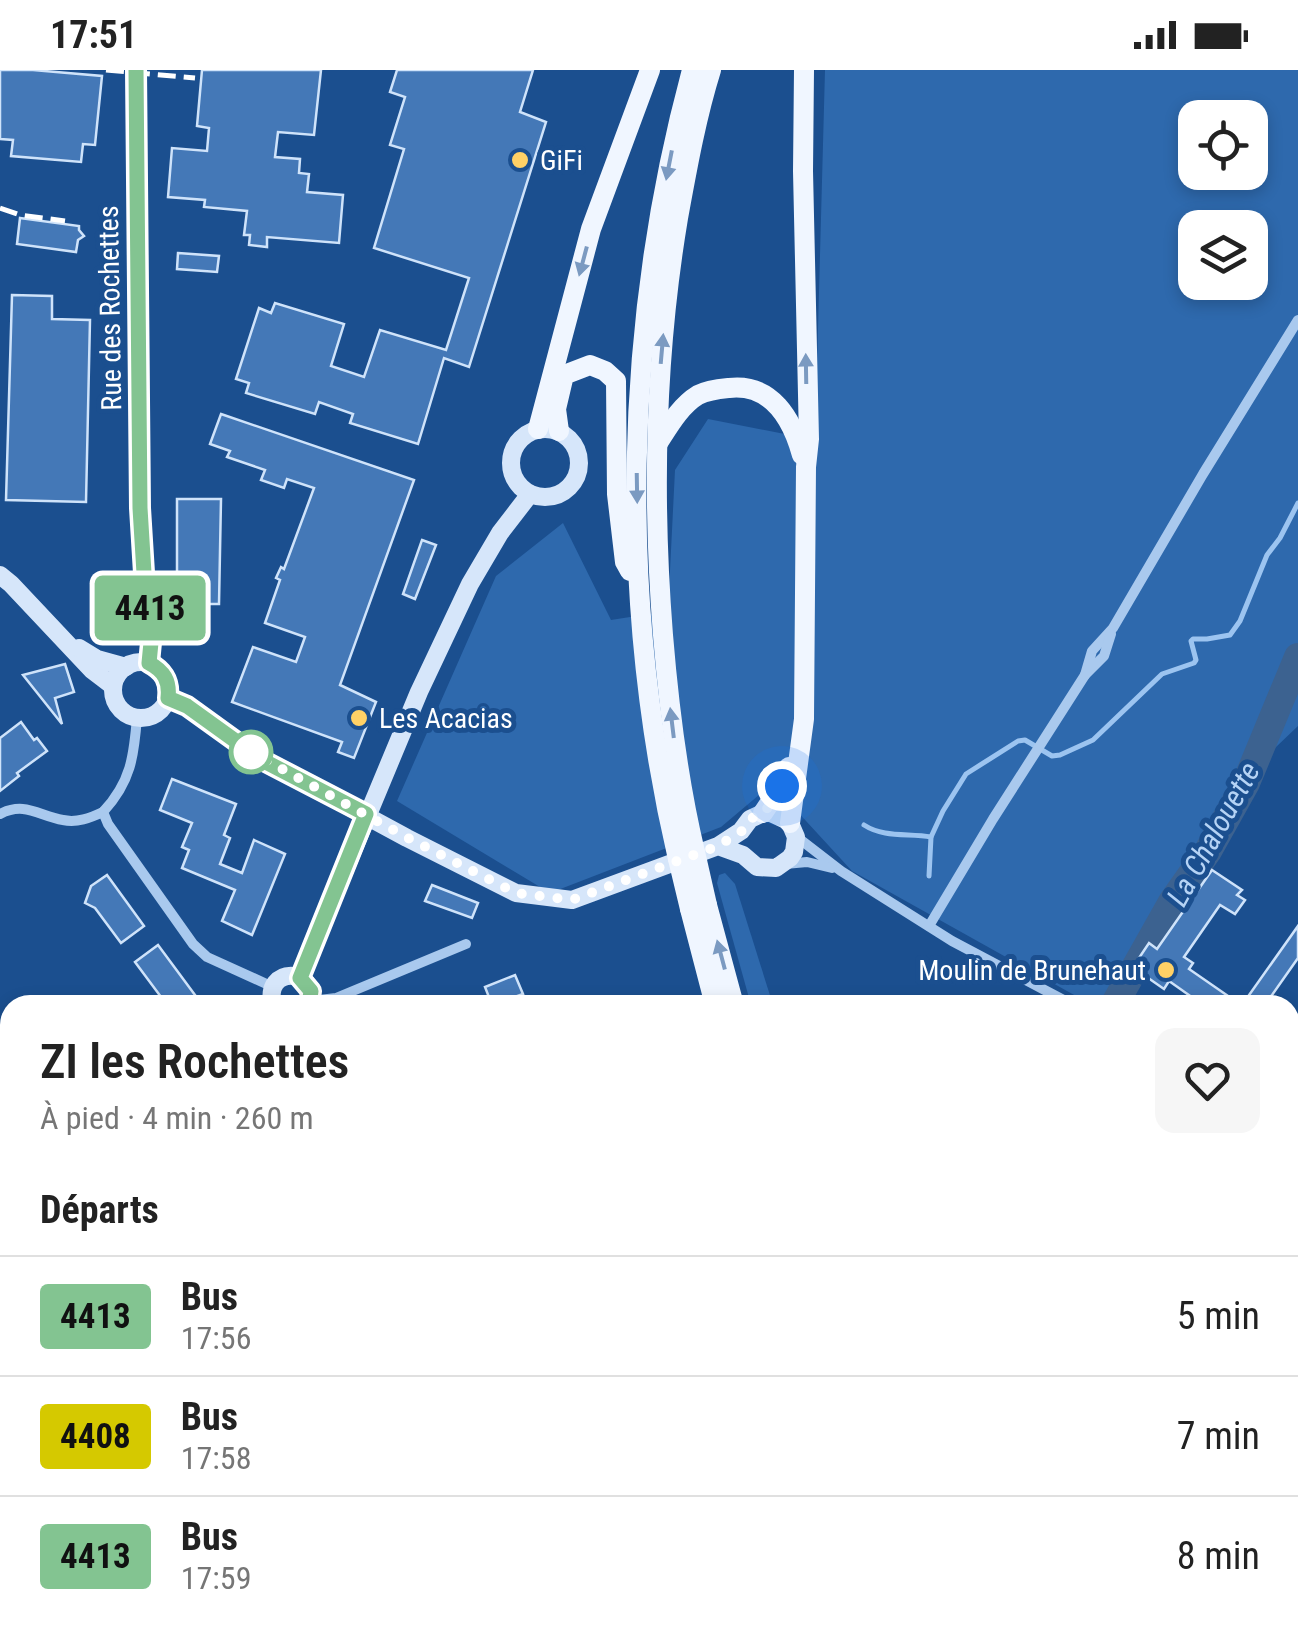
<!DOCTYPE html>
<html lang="fr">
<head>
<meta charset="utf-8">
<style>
	body { margin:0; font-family:"Roboto Condensed",sans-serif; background:#f6f6f6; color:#222; height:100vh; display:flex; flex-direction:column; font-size:38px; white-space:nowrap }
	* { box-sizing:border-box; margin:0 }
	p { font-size:32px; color:#767676 }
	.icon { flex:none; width:55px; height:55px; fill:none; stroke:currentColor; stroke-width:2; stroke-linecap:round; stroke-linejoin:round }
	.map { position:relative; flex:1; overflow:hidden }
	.drawer { position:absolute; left:0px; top:925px; width:1300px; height:642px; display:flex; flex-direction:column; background:#fff; border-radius:30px 30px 0 0; box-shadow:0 5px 15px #0003 }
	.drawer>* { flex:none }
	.badge { padding:0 20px; border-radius:8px; font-size:35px; line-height:65px }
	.tools { position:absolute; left:1178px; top:30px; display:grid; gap:20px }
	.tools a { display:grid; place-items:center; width:90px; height:90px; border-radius:20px; background:#fff; box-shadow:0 5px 15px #0003; font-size:50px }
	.you { position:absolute; width:50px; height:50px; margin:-25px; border:8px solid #fff; border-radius:50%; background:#1a73e8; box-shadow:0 0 0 15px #1a73e833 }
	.map>.badge { position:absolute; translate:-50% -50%; box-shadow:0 0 0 5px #fff }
	h2 { padding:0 40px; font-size:38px; line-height:90px }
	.round { display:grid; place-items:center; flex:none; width:105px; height:105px; border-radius:20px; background:#f6f6f6 }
	.overview { display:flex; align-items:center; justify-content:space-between; height:170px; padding:0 40px }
	h1 { font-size:48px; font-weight:600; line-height:75px }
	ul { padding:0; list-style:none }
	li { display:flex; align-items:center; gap:30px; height:120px; padding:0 40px; border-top:2px solid #e0e0e0 }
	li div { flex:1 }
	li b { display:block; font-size:38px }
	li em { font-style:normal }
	li .badge { min-width:110px; font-weight:700; text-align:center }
	.status { display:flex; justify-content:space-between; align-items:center; height:70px; padding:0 50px; background:#fff; direction:ltr }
	.status svg { height:28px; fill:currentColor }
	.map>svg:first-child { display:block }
	.green { fill:#2e69ad; fill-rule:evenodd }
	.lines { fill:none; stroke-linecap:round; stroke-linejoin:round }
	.stream { stroke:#9cc4f0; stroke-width:5 }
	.river { stroke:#3c6290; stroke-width:28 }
	.building { fill:#4478b7; stroke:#cfe3fa; stroke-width:2.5 }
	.street { stroke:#a9c9ee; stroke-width:10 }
	.secondary { stroke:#d6e6fa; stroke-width:18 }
	.primary { stroke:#f0f6ff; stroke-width:20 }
	.rail { stroke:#fff; stroke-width:5; stroke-dasharray:18 8; stroke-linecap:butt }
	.primary-bridge { stroke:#f0f6ff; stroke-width:20 }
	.oneway { fill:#7b9ac1 }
	.line-casing { stroke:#fff; stroke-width:22 }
	.line { stroke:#83c491; stroke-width:15 }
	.walk { stroke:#fff; stroke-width:10; stroke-dasharray:0 18 }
	.poi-dot { fill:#ffd166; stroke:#1b4f8f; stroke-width:4 }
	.stop-dot { fill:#fff; stroke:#83c491; stroke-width:5 }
	.labels { text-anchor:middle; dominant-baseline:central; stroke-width:10; stroke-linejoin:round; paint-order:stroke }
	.poi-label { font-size:28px; fill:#fff; stroke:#1b4f8f; text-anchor:start }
	.street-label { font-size:28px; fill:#fff; stroke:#1b4f8f }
	.water-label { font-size:30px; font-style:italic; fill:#b5d3f5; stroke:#1b4f8f }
</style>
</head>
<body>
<div class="status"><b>17:51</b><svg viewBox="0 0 49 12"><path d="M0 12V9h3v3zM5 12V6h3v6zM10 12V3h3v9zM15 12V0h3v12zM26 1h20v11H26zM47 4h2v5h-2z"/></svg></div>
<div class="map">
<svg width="1298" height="1567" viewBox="0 0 1298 1567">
	<rect width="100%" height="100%" fill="#1b4f8f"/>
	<g class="green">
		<path d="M825,0H1298V656L1254,698L1099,935H1092L852,801L772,714L721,757L550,823L397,731L496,506L563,453L611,550L668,541L675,400L708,349L815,370ZM1195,48H1250V102H1195ZM1195,158H1250V212H1195Z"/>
		<path d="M725,803L735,814L773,935H751L717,813L719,805Z"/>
		<path d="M609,1558H700L703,1567H608Z"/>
	</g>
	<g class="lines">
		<g class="stream">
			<path d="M864,755C884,768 908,763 931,767"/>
			<path d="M929,806L931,767L943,741L966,704L1018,671L1025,670L1052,686L1060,685L1093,670L1162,604L1194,593L1196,590L1191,571L1193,569H1207L1230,565L1240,551L1267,485L1280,468L1298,433"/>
			<path d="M1002,1567L1008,1558"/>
		</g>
		<g class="river">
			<path d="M1114,935L1172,832L1208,781L1246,713L1298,587"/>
			<path d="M659,1567L663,1558"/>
		</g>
	</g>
	<g class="building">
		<path d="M0,0H33L102,6L95,75L83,74L81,92L11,86L13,70L0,69Z"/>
		<path d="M202,0H321L314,65L278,62L275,87L300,89L299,103L309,104L307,122L343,125L339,173L267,167V177L249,175L250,165H244L247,141L204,137L205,130L168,127L172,78L207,81L209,58L197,56Z"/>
		<path d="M397,0H533L520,42L546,52L469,297L444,288L418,374L350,353L353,344L319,332L315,344L246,323L249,313L236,309L259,238L271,243L275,233L344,254L331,296L364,307L380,260L446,280L469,208L374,178L404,79L390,75L405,27L390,22Z"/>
		<path d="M20,148L79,156V160L84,166L78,170L76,182L17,174Z"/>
		<path d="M178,183L219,186L217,202L177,199Z"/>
		<path d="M12,225L52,226V249L90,250L86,432L6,430Z"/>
		<path d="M221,344L414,410L340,615L376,632L354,688L338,682L342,672L232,632L253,577L296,592L305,567L265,553L280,510L276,508L281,497L284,499L314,418L287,409L284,418L261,410L265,400L227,387L230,381L210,374Z"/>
		<path d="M177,429H221L219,534H177Z"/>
		<path d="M422,470L436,475L415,529L403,524Z"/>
		<path d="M65,594L74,622L55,628L62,654L23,605Z"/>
		<path d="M21,652L34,670L37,668L47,681L17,703L19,706L0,721V668Z"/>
		<path d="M172,709L236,734L224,765L230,768L220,794L242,803L254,770L285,784L252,865L222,851L235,820L182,798L189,780L182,777L192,753L160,740Z"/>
		<path d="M1212,800L1242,820L1237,825L1245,830L1235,844L1220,835L1184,887L1193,893L1189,899L1241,935H1203L1169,911L1164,919L1141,903L1147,894L1139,888L1149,873L1157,879Z"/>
		<path d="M107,805L144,856L121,873L95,838L85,833L91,816Z"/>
		<path d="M432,815L478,833L472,848L425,831Z"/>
		<path d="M1298,856V888L1265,935H1242Z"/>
		<path d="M158,875L195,925L182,935H167L135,892Z"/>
		<path d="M515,905L523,924L492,935L485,917Z"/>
	</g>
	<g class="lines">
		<g class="street">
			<path d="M1085,605L1092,581L1113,558L1203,404L1298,250"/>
			<path d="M137,647C134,686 131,712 103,742L108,754L193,874L207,887L273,917"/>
			<path d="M0,744C25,731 39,746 63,750C77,753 90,748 103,742"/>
			<path d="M797,767L841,801L952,871L1073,935"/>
			<path d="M785,794L807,792L832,798"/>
			<path d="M929,856L993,749L1085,605L1104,586L1111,564"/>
			<path d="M311,931L336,928L466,874"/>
			<path d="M1290,1055L1298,1060"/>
			<path d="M0,1082L10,1058"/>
			<path d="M1290,1234L1298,1225"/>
			<path d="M315,1558L344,1567"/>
			<path d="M595,1558L596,1567"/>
			<path d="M436,1567L439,1558"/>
		</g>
		<g class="secondary">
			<path d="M136,0L140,437L144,503L153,552L149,593"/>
			<circle cx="545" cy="393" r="34"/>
			<path d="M0,505L11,514L92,600L113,616"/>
			<path d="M79,578L97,589L126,597"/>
			<circle cx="141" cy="620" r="28"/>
			<path d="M168,628L187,636L261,689L407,768L516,823L572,830L718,776L741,761L750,749L763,743H771L784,749L790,753L796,767L794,782L790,788L776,798L757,797L743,785L718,776"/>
			<path d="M300,908L419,622L470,514L500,463L530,424"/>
			<path d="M273,935C262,896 320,896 309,935"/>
			<path d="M89,1567V1558"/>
		</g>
		<g class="primary">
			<path d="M538,359L591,159L650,0"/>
			<path d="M559,361L556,339L564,305L590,295L605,301L616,311L617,424L625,492L630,501"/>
			<path d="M658,373C669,356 680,336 698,325C708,320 719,319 729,318C772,313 792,349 802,385"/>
			<path d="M763,743L781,716L789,697"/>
			<path d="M790,753L804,649L806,397L809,369L803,101L804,0"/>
			<path d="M695,782C678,711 669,638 663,565C652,426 655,286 678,148C687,99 696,48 711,0"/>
			<path d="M678,789C618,532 623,255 692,0"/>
			<path d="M707,835L734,935"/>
			<path d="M690,839L715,935"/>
			<path d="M880,1558L882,1567"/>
			<path d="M899,1558L901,1567"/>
		</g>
		<g class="rail">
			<path d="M106,0L195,8"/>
			<path d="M0,138L20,145L65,151"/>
		</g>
		<g class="primary-bridge">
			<path d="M695,782L707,835"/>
			<path d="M678,789L690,839"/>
		</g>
	</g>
	<defs><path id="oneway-solid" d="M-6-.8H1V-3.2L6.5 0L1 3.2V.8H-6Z" transform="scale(2.5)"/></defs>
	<g class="oneway">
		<use href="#oneway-solid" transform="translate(669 95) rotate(101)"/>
		<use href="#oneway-solid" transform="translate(583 191) rotate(105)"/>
		<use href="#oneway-solid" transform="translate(662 279) rotate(-85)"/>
		<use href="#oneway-solid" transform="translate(806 299) rotate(-91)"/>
		<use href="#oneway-solid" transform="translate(637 418) rotate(89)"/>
		<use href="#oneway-solid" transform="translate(672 653) rotate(-97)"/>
		<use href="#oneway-solid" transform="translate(721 885) rotate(-105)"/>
	</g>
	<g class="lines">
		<defs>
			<path id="line" d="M136,0L140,438L144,503L153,552L149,593C164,601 170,611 168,628L187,636L262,690L366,744L300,908L311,921L309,935"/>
		</defs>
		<use href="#line" class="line-casing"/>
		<use href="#line" class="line"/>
		<path class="walk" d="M251,682L408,768L516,823L572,830L718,776L742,761L750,749L764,743L782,716"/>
	</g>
	<g class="poi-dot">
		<circle cx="520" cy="90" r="10"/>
		<circle cx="359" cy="648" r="10"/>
		<circle cx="1166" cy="900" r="10"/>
	</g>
	<circle class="stop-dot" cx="251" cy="682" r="20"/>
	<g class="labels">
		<g class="poi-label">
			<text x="540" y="90">GiFi</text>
			<text x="379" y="648">Les Acacias</text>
			<text x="1146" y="900" text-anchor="end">Moulin de Brunehaut</text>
		</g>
		<g class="street-label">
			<text transform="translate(110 238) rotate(-91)">Rue des Rochettes</text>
		</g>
		<g class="water-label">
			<text transform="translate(1213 764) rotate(-61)">La Chalouette</text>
		</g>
	</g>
</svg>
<div class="tools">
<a><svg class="icon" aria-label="locate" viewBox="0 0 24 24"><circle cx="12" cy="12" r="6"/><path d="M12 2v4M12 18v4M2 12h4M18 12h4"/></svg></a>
<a><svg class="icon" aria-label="layers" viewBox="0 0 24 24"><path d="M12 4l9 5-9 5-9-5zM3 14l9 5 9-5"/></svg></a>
</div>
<div class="you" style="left:782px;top:716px"></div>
<b class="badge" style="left:150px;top:538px;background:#83c491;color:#111">4413</b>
<section class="drawer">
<div class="overview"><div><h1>ZI les Rochettes</h1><p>À pied · 4 min · 260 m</p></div><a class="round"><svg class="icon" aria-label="heart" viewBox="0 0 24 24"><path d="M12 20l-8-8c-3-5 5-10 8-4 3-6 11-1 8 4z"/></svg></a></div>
<h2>Départs</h2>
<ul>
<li><span class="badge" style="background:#83c491;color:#111">4413</span><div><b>Bus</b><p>17:56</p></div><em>5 min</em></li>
<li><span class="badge" style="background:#d5c900;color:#111">4408</span><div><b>Bus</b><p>17:58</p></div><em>7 min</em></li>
<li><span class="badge" style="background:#83c491;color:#111">4413</span><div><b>Bus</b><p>17:59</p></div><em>8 min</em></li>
</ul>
</section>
</div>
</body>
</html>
